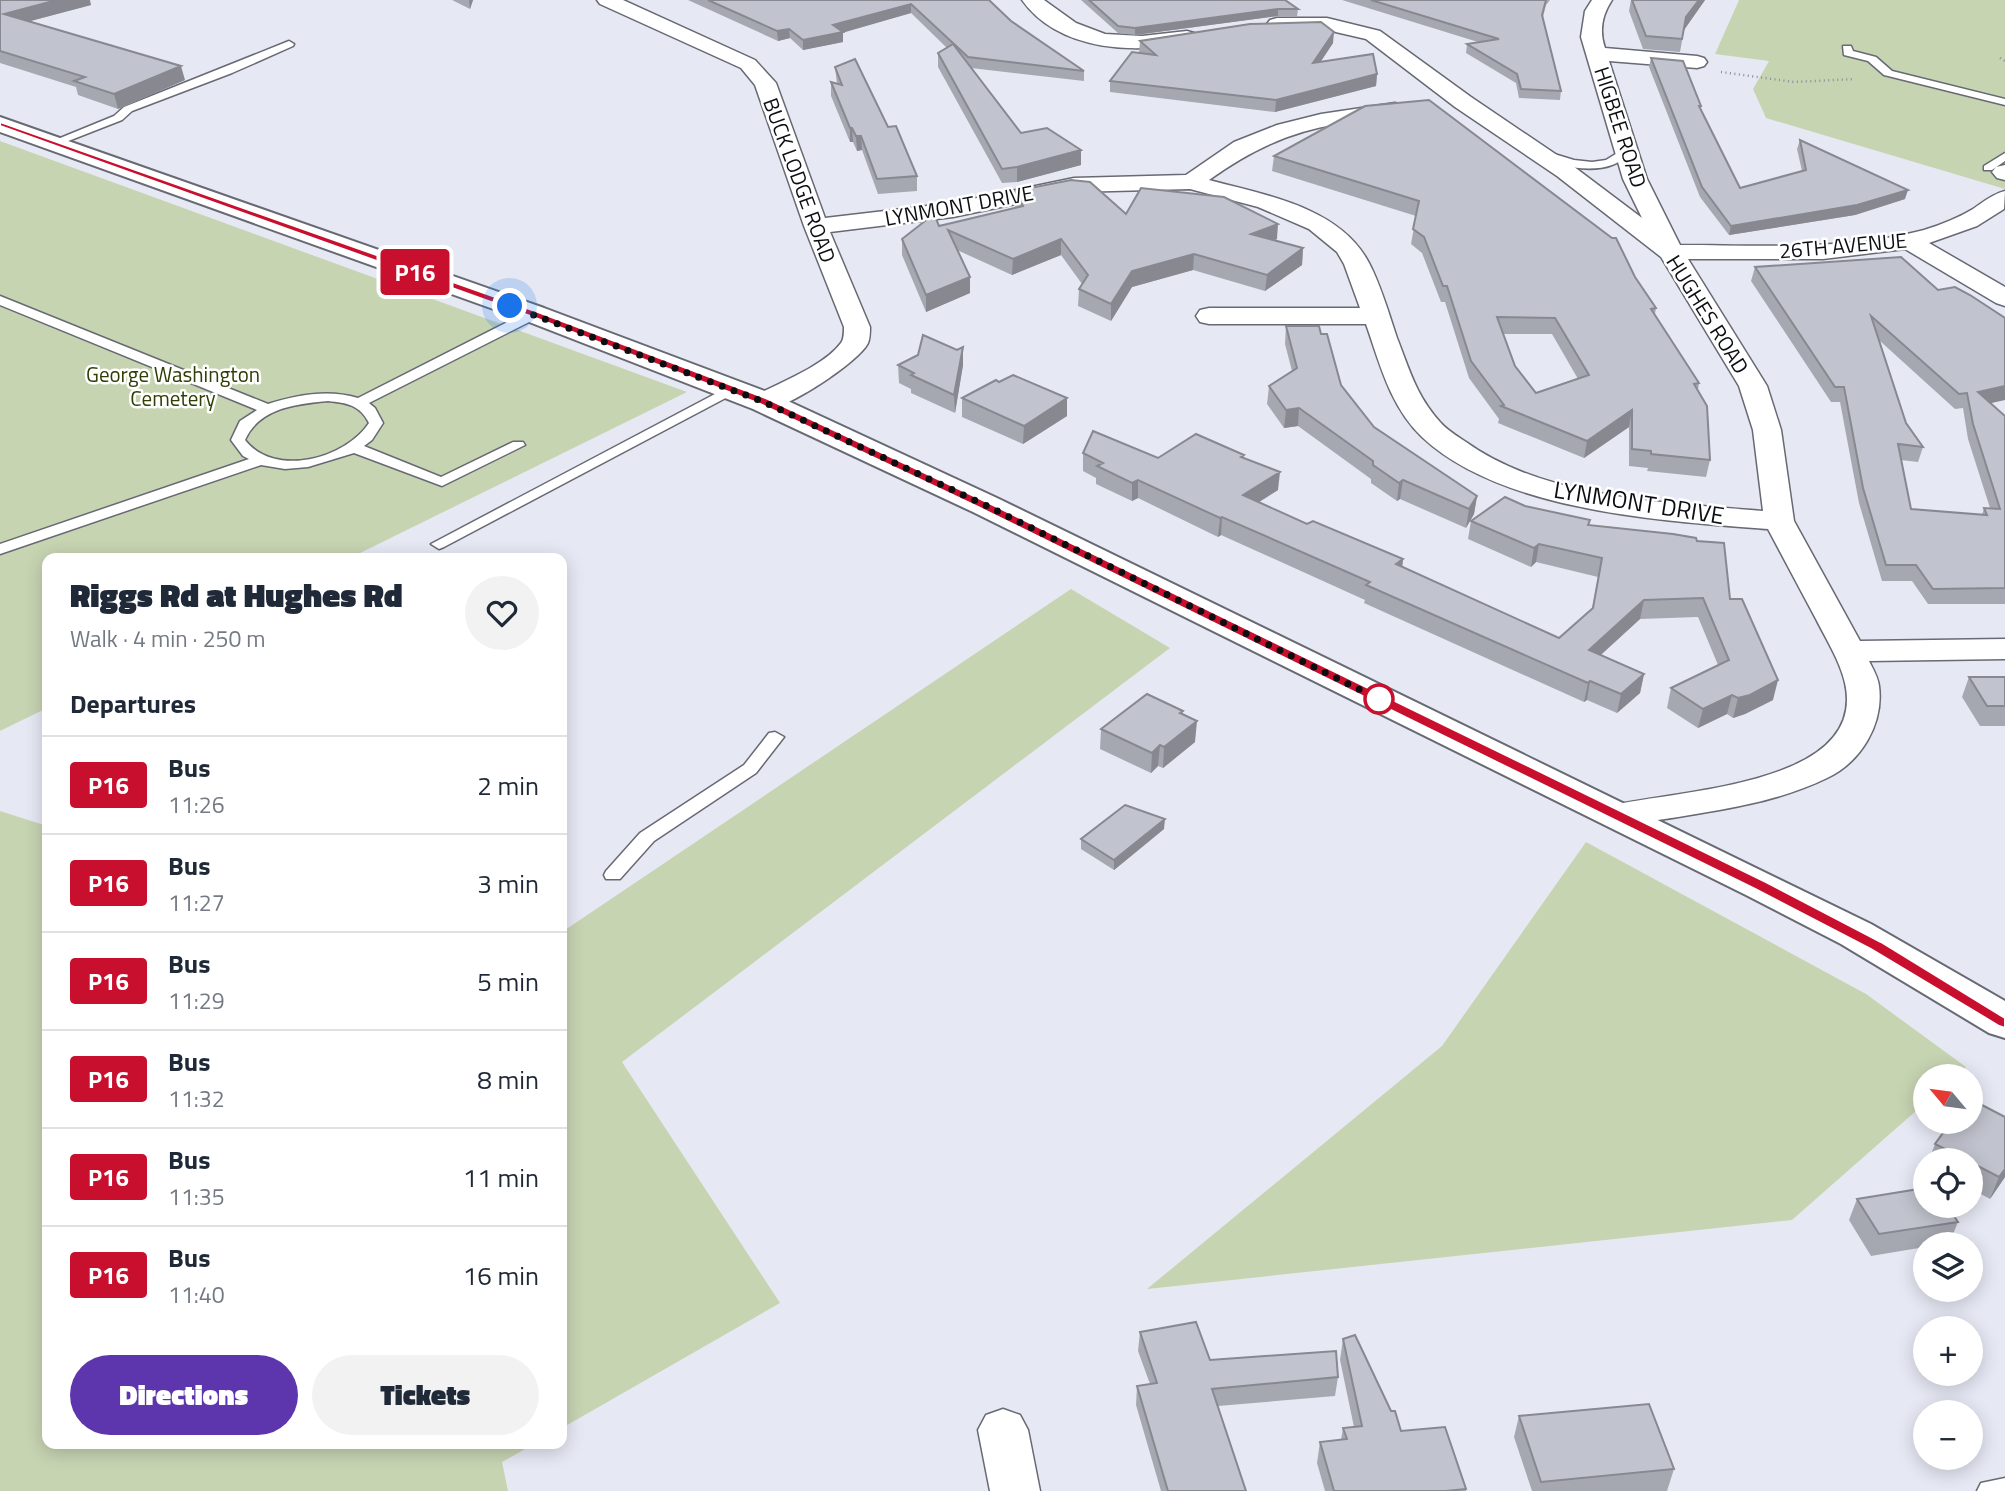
<!DOCTYPE html>
<html lang="en">
<head>
<meta charset="utf-8">
<style>
	body { margin:0; font-family:"Titillium Web",sans-serif; background:#f2f2f3; color:#1f2937; height:100vh; display:flex; flex-direction:column; font-size:26px; white-space:nowrap }
	* { box-sizing:border-box; margin:0 }
	p { font-size:23px; color:#747a83 }
	.icon { flex:none; width:38px; height:38px; fill:none; stroke:currentColor; stroke-width:2; stroke-linecap:round; stroke-linejoin:round }
	.map { position:relative; flex:1; overflow:hidden }
	.side { position:absolute; left:42px; top:553px; width:525px; height:896px; display:flex; flex-direction:column; background:#fff; border-radius:14px; box-shadow:0 4px 18px #0003 }
	.side>* { flex:none }
	.badge { padding:0 14px; border-radius:5px; font-size:24px; line-height:46px }
	.needle { width:46px; rotate:299deg }
	.buttons { position:absolute; left:1913px; top:1064px; display:grid; gap:14px }
	.buttons a { display:grid; place-items:center; width:70px; height:70px; border-radius:50%; background:#fff; box-shadow:0 4px 18px #0003; font-size:35px }
	.you { position:absolute; width:35px; height:35px; margin:-18px; border:5px solid #fff; border-radius:50%; background:#1a73e8; box-shadow:0 0 0 10px #1a73e833 }
	.map>.badge { position:absolute; translate:-50% -50%; box-shadow:0 0 0 4px #fff }
	h2 { padding:0 28px; font-size:26px; line-height:63px }
	.round { display:grid; place-items:center; flex:none; width:74px; height:74px; border-radius:37px; background:#f2f2f3 }
	.head { display:flex; align-items:center; justify-content:space-between; height:119px; padding:0 28px }
	h1 { font-size:33px; font-weight:800; line-height:52px }
	.action { display:flex; gap:14px; margin-top:auto; padding:14px 28px }
	.action a { flex:1; height:80px; border-radius:42px; background:#5d36ad; color:#fff; font-size:28px; font-weight:800; line-height:80px; text-align:center }
	.action a+a { background:#f2f2f3; color:#1f2937 }
	ul { padding:0; list-style:none }
	li { display:flex; align-items:center; gap:21px; height:98px; padding:0 28px; border-top:2px solid #e0e1e3 }
	li div { flex:1 }
	li b { display:block; font-size:26px }
	li em { font-style:normal }
	li .badge { min-width:77px; font-weight:700; text-align:center }
	.map>svg:first-child { display:block }
	.green { fill:#c7d4b2 }
	.lines { fill:none; stroke-linecap:round; stroke-linejoin:round }
	.lane-casing { stroke:#676973; stroke-width:3 }
	.street-casing { stroke:#676973; stroke-width:3 }
	.secondary-casing { stroke:#676973; stroke-width:4 }
	.path { stroke:#8b8d95; stroke-width:2.5; stroke-dasharray:1 3.5; stroke-linecap:butt }
	.lane { fill:#fff; fill-rule:evenodd }
	.street { fill:#fff; fill-rule:evenodd }
	.secondary { fill:#fff; fill-rule:evenodd }
	.wall { fill:#a6a8b1; fill-rule:evenodd }
	.shaded-wall { fill:#878890 }
	.building { fill:#c1c3ce; stroke:#878890; stroke-width:2; fill-rule:evenodd }
	.line { fill:#c8102e; stroke:#fff; stroke-width:2 }
	.walk { stroke:#0d0e12; stroke-width:7; stroke-dasharray:0 12.6 }
	.stop-dot { fill:#fff; stroke:#c8102e; stroke-width:3.5 }
	.labels { text-anchor:middle; dominant-baseline:central; stroke-width:5; stroke-linejoin:round; paint-order:stroke }
	.far-street-label { font-size:21px; fill:#0d0e12; stroke:#fff }
	.far-park-label { font-size:21px; fill:#2f3e04; stroke:#fff }
	.street-label { font-size:24px; fill:#0d0e12; stroke:#fff }
</style>
</head>
<body>
<div class="map">
<svg width="2005" height="1491" viewBox="0 0 2005 1491">
	<rect width="100%" height="100%" fill="#e6e9f4"/>
	<g class="green">
		<path d="M1739,0H2005V189L1766,118L1753,89L1769,61L1715,54Z"/>
		<path d="M0,141L687,392L350,558H47V708L0,731Z"/>
		<path d="M1071,589L1170,648L622,1062L780,1303L562,1428V932Z"/>
		<path d="M0,811L47,826V1444H534L502,1462L508,1491H0Z"/>
		<path d="M1586,842L1866,994L1966,1067L1956,1076H1925V1103L1792,1220L1147,1289L1442,1046Z"/>
	</g>
	<g class="lines">
		<defs>
			<g id="lane">
				<path d="M289,41L294,44L293,46L232,73L132,111L122,120L58,145L48,143L114,116L124,107Z"/>
				<path d="M1843,46H1851L1853,51L1876,57L1892,71L2005,99V105L1884,75L1868,61L1844,55Z"/>
				<path d="M1627,147L1631,148V152C1625,157 1619,163 1612,165C1591,173 1553,167 1535,153L1541,150L1574,160L1592,162L1606,160Z"/>
				<path d="M2005,153V161L1992,170H1984V166Z"/>
				<path d="M0,296L268,404C297,395 328,389 358,398L529,311H539V317L369,403L375,408L383,423L372,440L364,446L441,477L513,442H523L525,445L442,486L354,453L308,467L285,469L261,465L0,554V544L249,459L243,456L231,440L240,421L257,410L0,305ZM328,401C347,403 360,405 369,423C345,459 275,478 245,440C259,408 296,404 328,401Z"/>
				<path d="M732,385L737,386V392L444,547L439,549L431,544Z"/>
				<path d="M775,732L784,737L756,773L654,841L620,879H606L604,875L606,871L640,833L744,765L769,733Z"/>
				<path d="M2005,1478V1491H1977L1981,1483Z"/>
			</g>
			<g id="street">
				<path d="M597,0H623L755,60L776,83L825,218L953,203L1074,178L1186,175L1234,142L1277,125L1321,114L1395,103L1403,105L1406,110L1403,115C1382,120 1359,121 1338,124C1288,132 1250,151 1209,180C1265,195 1340,207 1369,263C1381,286 1389,314 1397,338C1410,371 1416,395 1440,422C1447,430 1457,436 1466,442C1545,499 1668,503 1763,511L1753,430L1739,386L1661,257L1557,176L1455,107L1366,39L1327,30H1277L1270,28L1267,24L1270,20L1277,18H1327L1380,31L1471,97L1573,166L1642,218L1623,179L1581,37L1585,11L1592,0H1612C1602,15 1599,31 1605,48L1697,56L1704,58L1707,62L1704,66L1697,68L1609,61L1647,179L1680,245C1760,245 1845,251 1924,230C1940,225 1958,218 1973,209C1983,202 1993,194 2005,191L2004,209L1977,226L1929,243L2005,287V306L1996,303L1905,249L1823,259H1688L1767,386L1781,430L1794,521L1860,641L2005,639V659L1869,661C1873,669 1878,677 1879,686C1884,724 1861,762 1827,778C1764,809 1686,814 1618,827L1605,823L1600,815L1605,807C1669,790 1869,788 1845,683C1840,661 1826,639 1816,619C1800,589 1784,559 1768,529C1664,521 1502,512 1422,437C1390,406 1380,364 1366,324H1209L1200,322L1196,316L1200,310L1209,308H1360L1344,264L1337,252L1309,229L1258,207L1190,189L1074,192L953,217L830,232L870,327C870,332 870,338 868,343C859,362 785,410 765,410C763,410 756,408 754,408L750,402L754,396C779,383 824,366 841,343C844,339 844,333 844,327L804,226L755,85L741,68L600,4Z"/>
				<path d="M1022,0H1044L1076,23L1105,34L1142,36L1187,31L1194,33L1197,37L1194,41C1138,55 1059,52 1022,0Z"/>
				<path d="M2005,165V180L1997,178L1992,172L1996,167Z"/>
				<path d="M1003,1409L1020,1415L1028,1430L1040,1491H990L978,1430L986,1415Z"/>
			</g>
			<path id="secondary" d="M0,117L544,308L775,395L997,498L1871,924L2005,1001V1038L1989,1033L1841,944L1746,895L973,512L753,409L524,320L0,132Z"/>
		</defs>
		<use href="#lane" class="lane-casing"/>
		<use href="#street" class="street-casing"/>
		<use href="#secondary" class="secondary-casing"/>
		<g class="path">
			<path d="M2000,58L2005,61"/>
			<path d="M1721,72L1794,82L1855,79"/>
		</g>
		<use href="#lane" class="lane"/>
		<use href="#street" class="street"/>
		<use href="#secondary" class="secondary"/>
	</g>
	<g class="wall">
		<path d="M0,0L91,5L30,21L185,80L118,109L78,95L76,87L0,63Z"/>
		<path d="M452,0H473L470,9Z"/>
		<path d="M688,0H989L1011,21L1084,71V81L971,68L1021,133L1081,165L1017,182L1002,183L938,67V53L947,48L911,13L843,32V42L803,50L790,38L778,41Z"/>
		<path d="M1081,0H1285L1298,9L1297,17L1278,16L1135,35L1118,33Z"/>
		<path d="M1342,0H1550L1546,5L1543,17L1561,91L1560,100L1519,98L1516,83L1466,53L1467,44L1478,42Z"/>
		<path d="M1631,0H1705L1684,30L1680,52L1643,49L1629,11Z"/>
		<path d="M1140,41L1333,43L1320,62L1377,74L1376,86L1275,112L1110,92V81L1140,53L1139,52Z"/>
		<path d="M1651,58L1701,106L1700,109L1740,188L1802,171L1797,149L1800,140L1905,199L1855,215L1729,235L1700,197L1649,67Z"/>
		<path d="M835,67L888,127L917,176V191L878,194L862,150L857,151L853,142H850L831,96V82L837,84Z"/>
		<path d="M1365,106L1635,277L1656,308L1655,314L1699,383L1698,390L1710,460L1706,477L1647,471L1648,468L1629,466V427L1584,458L1498,423L1499,419L1469,378L1445,302H1441L1422,253L1411,244L1416,216L1272,171L1274,156ZM1503,334H1552L1578,379L1536,393L1515,366Z"/>
		<path d="M1015,191L1126,214L1277,239L1274,240L1303,248L1302,265L1265,291L1193,270L1132,287L1111,321L1078,306L1079,289L1082,284L1061,255L1012,275L957,250L970,293L926,312L902,255V239L939,226L1015,207Z"/>
		<path d="M1901,257L1990,403L2005,416V604H1928L1912,581H1882L1859,503L1840,402H1831L1751,281L1755,267ZM1880,341L1955,409L1963,408L1968,439L1990,508H1984L1982,515L1911,509L1901,460L1918,462L1923,447L1906,423Z"/>
		<path d="M1286,326L1321,334L1341,385L1374,427L1477,496L1474,514L1466,528L1400,499L1397,501L1371,483V479L1298,426L1284,428L1267,404L1269,386L1292,371L1285,344Z"/>
		<path d="M963,347V365L955,413L911,393V389L899,383L898,365L957,350Z"/>
		<path d="M999,382L1067,398V416L1023,444L962,417V398Z"/>
		<path d="M1083,453L1158,458L1244,455V458L1278,490L1259,502L1307,524L1403,559L1402,567L1559,638L1592,609L1598,577L1536,562L1531,567L1468,539L1471,521L1525,506L1589,525L1697,541L1730,599L1773,700L1745,714L1733,718L1727,714L1698,728L1667,708L1671,688L1718,665L1698,617L1640,619L1601,655L1644,674L1640,693L1617,713L1587,700L1584,702L1364,603L1365,600L1221,535L1218,537L1138,498L1132,501L1096,484V478L1083,471Z"/>
		<path d="M1969,677H2005V726H1980L1962,697Z"/>
		<path d="M1183,711L1182,715L1195,742L1163,768L1158,766L1151,773L1100,749L1101,729Z"/>
		<path d="M1164,829L1114,870L1081,849V839Z"/>
		<path d="M1980,1104L2005,1117V1177L1990,1199L1970,1188V1160H1929L1935,1144L1951,1122H1970V1110L1975,1112Z"/>
		<path d="M1857,1199L1958,1222L1949,1244H1925V1247L1871,1256L1849,1220Z"/>
		<path d="M1140,1332L1210,1360L1338,1377L1335,1396L1218,1406L1246,1491H1161L1136,1405L1137,1386L1150,1384L1138,1351Z"/>
		<path d="M1343,1339L1391,1411L1401,1431L1466,1489V1491H1325L1317,1463L1320,1442L1341,1440L1343,1428L1354,1427L1340,1360Z"/>
		<path d="M1519,1416L1674,1469L1667,1491H1532L1514,1437Z"/>
	</g>
	<g class="shaded-wall">
		<path d="M57,0H90L91,5L8,27L4,14Z"/>
		<path d="M469,0H473L470,9Z"/>
		<path d="M1699,0H1705L1684,30L1686,17Z"/>
		<path d="M911,4V13L842,33L843,32V42L803,50V40L833,25Z"/>
		<path d="M1278,9V16L1135,35V28Z"/>
		<path d="M789,29L790,38L778,41L777,31Z"/>
		<path d="M1334,32L1333,43L1312,75L1313,63Z"/>
		<path d="M181,66L185,80L118,109L114,94Z"/>
		<path d="M1377,74L1376,86L1275,112L1276,100Z"/>
		<path d="M850,128H852L853,142H850Z"/>
		<path d="M856,136H861L862,150L857,151Z"/>
		<path d="M1081,150V165L1017,182V167Z"/>
		<path d="M1908,190L1905,199L1855,215L1729,235L1731,226Z"/>
		<path d="M1278,224L1277,239L1250,250L1251,234Z"/>
		<path d="M1061,239V255L1012,275L1013,259Z"/>
		<path d="M1303,248L1302,265L1265,291L1267,275Z"/>
		<path d="M1194,254L1193,270L1132,287L1111,321V304L1132,271Z"/>
		<path d="M970,277V293L926,312V295Z"/>
		<path d="M963,347V365L955,413L954,395Z"/>
		<path d="M2005,386V400L1974,407L1978,392Z"/>
		<path d="M1067,398V416L1023,444L1024,426Z"/>
		<path d="M1299,408L1298,426L1284,428L1286,410Z"/>
		<path d="M1632,410L1629,427L1584,458L1587,441Z"/>
		<path d="M1280,472L1278,490L1242,513L1243,495Z"/>
		<path d="M1138,480V498L1132,501V483Z"/>
		<path d="M1403,480L1400,499L1397,501L1399,483Z"/>
		<path d="M1477,496L1474,514L1466,528L1469,509Z"/>
		<path d="M1222,517L1221,535L1218,537L1220,518Z"/>
		<path d="M1539,544L1536,562L1531,567L1534,548Z"/>
		<path d="M1403,559L1401,578L1396,564Z"/>
		<path d="M1644,600L1640,619L1585,669L1589,650Z"/>
		<path d="M1644,674L1640,693L1617,713L1621,694Z"/>
		<path d="M1778,680L1773,700L1745,714L1733,718L1738,698Z"/>
		<path d="M1590,681L1587,700L1584,702L1588,683Z"/>
		<path d="M1732,695L1727,714L1698,728L1703,709Z"/>
		<path d="M1197,721L1195,742L1163,768L1164,747Z"/>
		<path d="M1160,745L1158,766L1151,773L1152,753Z"/>
		<path d="M1165,819L1164,829L1114,870V860Z"/>
		<path d="M2005,1169V1177L1990,1199L1999,1177Z"/>
	</g>
	<g class="building">
		<path d="M0,0H57L4,14L181,66L114,94L74,81L85,77L0,51Z"/>
		<path d="M708,0H989L1011,21L1084,71L968,57L911,4L833,25L843,32L803,40L789,29L777,31Z"/>
		<path d="M1089,0H1285L1298,9H1278L1135,28L1118,26Z"/>
		<path d="M1371,0H1546L1542,15L1561,91L1521,89L1517,74L1467,44L1499,39Z"/>
		<path d="M1632,0H1699L1686,17L1682,39L1646,36Z"/>
		<path d="M1321,22L1334,32L1313,63L1373,54L1377,74L1276,100L1110,81L1132,52L1156,55L1140,41L1250,24Z"/>
		<path d="M953,44L1021,133L1047,128L1081,150L1017,167L1002,169L938,53Z"/>
		<path d="M1651,58L1683,61L1701,106H1699L1740,188L1806,170L1800,140L1908,190L1857,205L1731,226L1702,187Z"/>
		<path d="M855,59L888,127L896,126L917,176L877,179L861,136H856L852,128H850L831,82L842,85L835,67Z"/>
		<path d="M1429,100L1612,238H1616L1635,277L1656,308L1651,309L1699,383L1694,384L1707,406L1710,460L1651,454V451L1632,449V410L1587,441L1501,406L1504,405L1471,361L1447,286H1443L1424,237L1413,229L1419,201L1274,156L1365,106ZM1497,317L1555,318L1589,375L1536,393L1515,366Z"/>
		<path d="M1071,180L1090,182L1126,214L1141,188L1224,197L1278,224L1251,234L1303,248L1267,275L1194,254L1132,271L1111,304L1079,289L1088,275L1061,239L1013,259L948,230L970,277L926,295L902,239L934,214L939,226L1023,206L1015,191Z"/>
		<path d="M1901,257L1938,290L1955,287L1970,295L2005,318V386L1978,392L2005,416V588L1933,589L1916,565H1886L1863,488L1844,387H1835L1755,267ZM1871,316L1959,394L1967,393L1973,424L2000,509L1984,508L1987,515L1911,509L1898,444L1923,447L1906,423Z"/>
		<path d="M1286,326H1319L1321,334H1327L1341,385L1374,427L1477,496L1469,509L1403,480L1399,483L1373,465V461L1299,408L1286,410L1269,386L1297,368Z"/>
		<path d="M923,335L957,350L963,347L954,395L911,375L914,373L898,365L918,355Z"/>
		<path d="M1013,375L1067,398L1024,426L962,398L996,380L999,382Z"/>
		<path d="M1093,431L1158,458L1196,434L1244,455L1241,457L1280,472L1243,495L1307,524L1313,521L1403,559L1396,564L1559,638L1593,608L1602,558L1539,544L1534,548L1471,521L1505,497L1525,506L1590,520L1588,525L1673,534L1696,538L1697,541L1724,543L1730,599H1742L1778,680L1750,695L1738,698L1732,695L1703,709L1671,688L1729,660L1703,598L1644,600L1589,650L1644,674L1621,694L1590,681L1588,683L1366,585L1370,582L1222,517L1220,518L1138,480L1132,483L1097,466L1103,463L1083,453Z"/>
		<path d="M1969,677H2005V706H1987Z"/>
		<path d="M1147,694L1183,711L1180,713L1197,721L1164,747L1160,745L1152,753L1101,729Z"/>
		<path d="M1125,805L1165,819L1114,860L1081,839Z"/>
		<path d="M1980,1104L2005,1117V1169L1999,1177L1970,1162V1160H1967L1935,1144L1951,1122H1970V1110L1975,1112Z"/>
		<path d="M1925,1188V1206H1947L1958,1222L1879,1234L1857,1199Z"/>
		<path d="M1196,1322L1210,1360L1336,1351L1338,1377L1212,1389L1246,1491H1168L1137,1386L1157,1383L1140,1332Z"/>
		<path d="M1355,1335L1391,1411H1395L1401,1431L1445,1427L1466,1489L1446,1491H1334L1320,1442L1347,1439L1343,1428L1362,1426L1343,1339Z"/>
		<path d="M1649,1404L1674,1469L1541,1482L1519,1416Z"/>
	</g>
	<path class="line" d="M0,122L538,312L768,399L989,503L1766,882L1881,942L2005,1018V1028L1999,1026L1871,949L1755,889L980,508L760,404L530,316L0,126Z"/>
	<g class="lines">
		<path class="walk" d="M510,306L764,402L985,505L1385,702L1379,699"/>
	</g>
	<circle class="stop-dot" cx="1379" cy="699" r="14"/>
	<g class="labels">
		<g class="far-street-label">
			<text transform="translate(1621 127) rotate(72)">HIGBEE ROAD</text>
			<text transform="translate(800 180) rotate(70)">BUCK LODGE ROAD</text>
			<text transform="translate(959 205) rotate(-10)">LYNMONT DRIVE</text>
			<text transform="translate(1843 245) rotate(-5)">26TH AVENUE</text>
			<text transform="translate(1708 314) rotate(58)">HUGHES ROAD</text>
		</g>
		<g class="far-park-label">
			<text x="173" y="374">George Washington<tspan x="173" dy="24">Cemetery</tspan></text>
		</g>
		<g class="street-label">
			<text transform="translate(1639 502) rotate(9)">LYNMONT DRIVE</text>
		</g>
	</g>
</svg>
<div class="buttons">
<a><svg class="needle" viewBox="-14 -14 28 28"><path d="M0-13l5 13h-10z" fill="#e53935"/><path d="M0 13l5-13h-10z" fill="#747a83"/></svg></a>
<a><svg class="icon" aria-label="locate" viewBox="0 0 24 24"><circle cx="12" cy="12" r="6"/><path d="M12 2v4M12 18v4M2 12h4M18 12h4"/></svg></a>
<a><svg class="icon" aria-label="layers" viewBox="0 0 24 24"><path d="M12 4l9 5-9 5-9-5zM3 14l9 5 9-5"/></svg></a>
<a>+</a>
<a>−</a>
</div>
<div class="you" style="left:510px;top:306px"></div>
<b class="badge" style="left:415px;top:272px;background:#c8102e;color:#fff">P16</b>
<section class="side">
<div class="head"><div><h1>Riggs Rd at Hughes Rd</h1><p>Walk · 4 min · 250 m</p></div><a class="round"><svg class="icon" aria-label="heart" viewBox="0 0 24 24"><path d="M12 20l-8-8c-3-5 5-10 8-4 3-6 11-1 8 4z"/></svg></a></div>
<h2>Departures</h2>
<ul>
<li><span class="badge" style="background:#c8102e;color:#fff">P16</span><div><b>Bus</b><p>11:26</p></div><em>2 min</em></li>
<li><span class="badge" style="background:#c8102e;color:#fff">P16</span><div><b>Bus</b><p>11:27</p></div><em>3 min</em></li>
<li><span class="badge" style="background:#c8102e;color:#fff">P16</span><div><b>Bus</b><p>11:29</p></div><em>5 min</em></li>
<li><span class="badge" style="background:#c8102e;color:#fff">P16</span><div><b>Bus</b><p>11:32</p></div><em>8 min</em></li>
<li><span class="badge" style="background:#c8102e;color:#fff">P16</span><div><b>Bus</b><p>11:35</p></div><em>11 min</em></li>
<li><span class="badge" style="background:#c8102e;color:#fff">P16</span><div><b>Bus</b><p>11:40</p></div><em>16 min</em></li>
</ul>
<div class="action"><a>Directions</a><a>Tickets</a></div>
</section>
</div>
</body>
</html>
